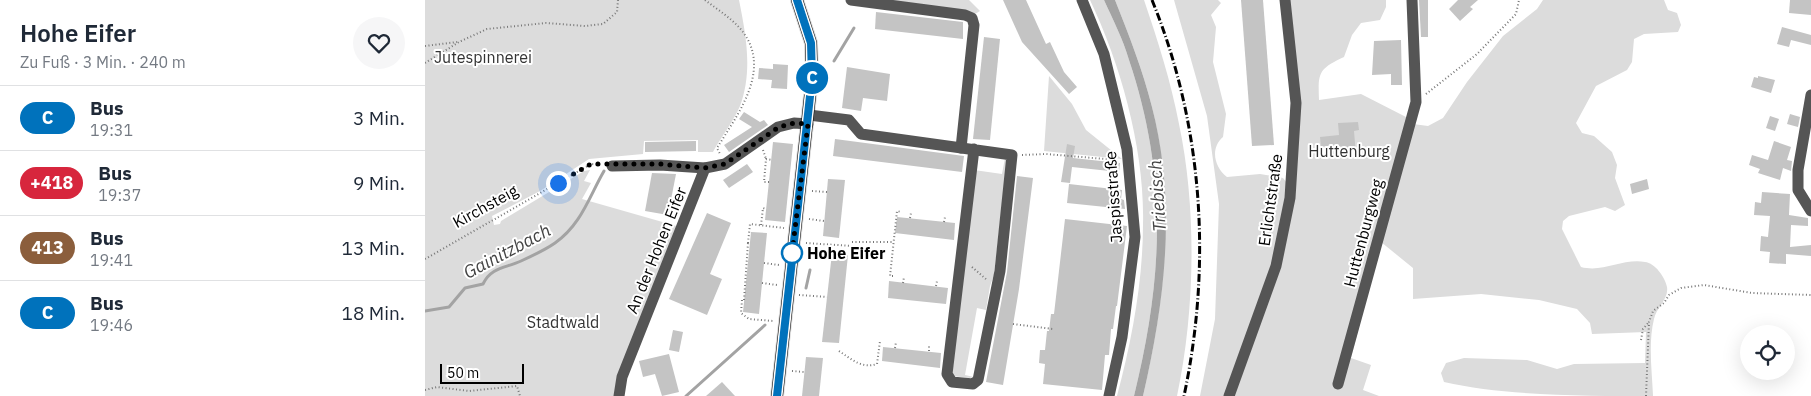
<!DOCTYPE html>
<html lang="de">
<head>
<meta charset="utf-8">
<style>
	body { margin:0; font-family:"IBM Plex Sans",sans-serif; background:#f6f6f7; color:#1f2937; height:100vh; display:flex; flex-direction:column; font-size:19px; white-space:nowrap }
	* { box-sizing:border-box; margin:0 }
	p { font-size:16px; color:#747a83 }
	.icon { flex:none; width:28px; height:28px; fill:none; stroke:currentColor; stroke-width:2; stroke-linecap:round; stroke-linejoin:round }
	.map { position:relative; flex:1; overflow:hidden }
	.drawer { display:flex; flex-direction:column; background:#fff; width:425px }
	.drawer>* { flex:none }
	.badge { padding:0 10px; border-radius:16px; font-size:18px; line-height:32px }
	.buttons { position:absolute; left:1315px; top:325px; display:grid; gap:10px }
	.buttons a { display:grid; place-items:center; width:55px; height:55px; border-radius:50%; background:#fff; box-shadow:0 5px 20px #0002; font-size:25px }
	.scale { position:absolute; left:15px; bottom:12px; width:84px; box-sizing:border-box; padding-left:5px; border:2px solid #000; border-top:0; font-size:14px; line-height:18px; white-space:nowrap; color:#000; -webkit-text-stroke:4px #fff; paint-order:stroke }
	.you { position:absolute; width:25px; height:25px; margin:-12px; border:4px solid #fff; border-radius:50%; background:#1a73e8; box-shadow:0 0 0 8px #1a73e833 }
	.map>.badge { position:absolute; translate:-50% -50%; box-shadow:0 0 0 2px #fff }
	.round { display:grid; place-items:center; flex:none; width:52px; height:52px; border-radius:26px; background:#f6f6f7 }
	.overview { display:flex; align-items:center; justify-content:space-between; height:85px; padding:0 20px }
	h1 { font-size:24px; font-weight:600; line-height:38px }
	ul { padding:0; list-style:none }
	li { display:flex; align-items:center; gap:15px; height:65px; padding:0 20px; border-top:1px solid #e0e1e3 }
	li div { flex:1 }
	li b { display:block; font-size:19px }
	li em { font-style:normal }
	li .badge { min-width:55px; font-weight:700; text-align:center }
	main { display:flex; flex:1; min-height:0 }
	.map>svg:first-child { display:block }
	.green { fill:#dcdcdc }
	.water { fill:#a3a3a3 }
	.lines { fill:none; stroke-linecap:round; stroke-linejoin:round }
	.stream { stroke:#a3a3a3; stroke-width:3 }
	.building { fill:#c4c4c4 }
	.major-casing { stroke:#dbdbdb; stroke-width:14 }
	.path { stroke:#777; stroke-width:2; stroke-dasharray:1 2.5; stroke-linecap:butt }
	.minor { stroke:#555; stroke-width:11 }
	.major { stroke:#000; stroke-width:12 }
	.rail { stroke:#000; stroke-width:3; stroke-dasharray:8 2.5 1 2.5; stroke-linecap:butt }
	.line-casing { stroke:#fff; stroke-width:11 }
	.line { stroke:#0072bc; stroke-width:8 }
	.walk { stroke:#000; stroke-width:5; stroke-dasharray:0 9 }
	.stop-dot { fill:#fff; stroke:#0072bc; stroke-width:2.5 }
	.labels { text-anchor:middle; dominant-baseline:central; stroke-width:4; stroke-linejoin:round; paint-order:stroke }
	.park-label { font-size:16px; fill:#333; stroke:#fff }
	.street-label { font-size:16px; fill:#000; stroke:#fff }
	.stop-label { font-size:16px; font-weight:bold; fill:#000; stroke:#fff; text-anchor:start }
	.water-label { font-size:18px; font-style:italic; fill:#444; stroke:#fff }
</style>
</head>
<body>
<main>
<section class="drawer">
<div class="overview"><div><h1>Hohe Eifer</h1><p>Zu Fuß · 3 Min. · 240 m</p></div><a class="round"><svg class="icon" aria-label="heart" viewBox="0 0 24 24"><path d="M12 20l-8-8c-3-5 5-10 8-4 3-6 11-1 8 4z"/></svg></a></div>
<ul>
<li><span class="badge" style="background:#0072bc;color:#fff">C</span><div><b>Bus</b><p>19:31</p></div><em>3 Min.</em></li>
<li><span class="badge" style="background:#d7263d;color:#fff">+418</span><div><b>Bus</b><p>19:37</p></div><em>9 Min.</em></li>
<li><span class="badge" style="background:#8b5e3c;color:#fff">413</span><div><b>Bus</b><p>19:41</p></div><em>13 Min.</em></li>
<li><span class="badge" style="background:#0072bc;color:#fff">C</span><div><b>Bus</b><p>19:46</p></div><em>18 Min.</em></li>
</ul>
</section>
<div class="map">
<svg width="1386" height="396" viewBox="0 0 1386 396">
	<rect width="100%" height="100%" fill="#fff"/>
	<g class="green">
		<path d="M0,0H314C321,35 328,71 315,106C308,122 296,137 288,152H273V140L219,141L218,154L164,159L115,191L67,216L69,225L75,224L76,221L159,171L165,170L159,181L166,183L157,199L255,227L205,353L199,396H0Z"/>
		<path d="M438,0H544L555,11L550,14Z"/>
		<path d="M665,0H679C688,20 698,39 704,60C743,176 738,278 709,396H692C707,340 718,281 718,224C720,151 696,65 665,0Z"/>
		<path d="M690,0H719C733,41 746,82 754,124C772,209 770,312 752,396H718C740,300 751,204 727,107C718,71 704,35 690,0Z"/>
		<path d="M749,0H793L796,3L786,15L791,27L788,62L801,114L798,137C785,148 789,167 802,177L835,174L858,178L866,188L871,113L860,0H961V7L955,20L936,23L927,35L919,57C893,69 893,73 894,100L936,94L981,117L988,124L1003,126L1018,118L1042,82L1078,36L1112,9L1118,0H1239L1243,10L1252,13L1256,25L1253,32L1219,34L1209,39L1207,62L1202,70L1171,86L1151,123L1157,133L1169,136L1187,152L1192,165L1190,178L1200,205L1190,211L1180,207L1144,216L1138,221L1137,229L1156,267C1178,273 1198,258 1220,262C1230,263 1240,277 1242,287C1244,299 1231,308 1229,319C1223,343 1227,371 1228,396C1162,396 1080,396 1019,382L1016,373L1021,363L1039,358L1102,360L1132,369L1149,364L1220,363L1221,332L1167,334L1165,323L1152,309L1114,300L1056,294L988,299V268L956,242L926,358L946,365L938,390L954,396H775L790,319L794,204L782,116Z"/>
		<path d="M624,76L647,104L661,130L697,159L619,151Z"/>
		<path d="M580,158L582,159L569,275L565,286L561,310L552,308L540,375L549,377L545,378L527,376L549,170L577,174Z"/>
	</g>
	<path class="water" d="M679,0H690C704,35 718,71 727,107C752,204 740,301 718,396H709C738,278 743,176 704,60C698,39 688,20 679,0Z"/>
	<g class="lines">
		<g class="stream">
			<path d="M409,61L429,28"/>
			<path d="M381,288L385,270"/>
			<path d="M0,311L24,307L40,288L58,284C66,267 81,268 96,261C107,256 120,250 130,243C156,225 164,197 179,171"/>
			<path d="M261,396L340,325"/>
		</g>
	</g>
	<g class="building">
		<path d="M578,0H601L621,44L625,42L639,72L652,87L644,94L597,42Z"/>
		<path d="M816,0H838L849,145L827,146Z"/>
		<path d="M994,0H1003V37H996Z"/>
		<path d="M1033,0H1053L1045,7L1048,9L1035,21L1024,9Z"/>
		<path d="M1365,0H1386V15L1364,13Z"/>
		<path d="M451,12L538,22V39L450,29Z"/>
		<path d="M1357,27L1386,35V45L1366,40L1364,47L1352,44Z"/>
		<path d="M559,37L575,39L565,140L548,139Z"/>
		<path d="M976,40L977,85H966V74L947,75L949,41Z"/>
		<path d="M348,64L363,65L362,89L346,88L347,80L333,79L334,68L348,69Z"/>
		<path d="M422,67L465,74L462,101L438,98L436,111L417,108Z"/>
		<path d="M1333,76L1350,80L1346,93L1326,87L1329,77L1333,78Z"/>
		<path d="M319,112L335,122L339,120L343,125L304,152L299,145L327,127L314,119Z"/>
		<path d="M1365,114L1375,117L1373,127L1362,124Z"/>
		<path d="M1345,116L1354,119L1350,131L1341,128Z"/>
		<path d="M933,122L934,130L929,131L931,155L897,157L895,137L914,135L913,123Z"/>
		<path d="M410,139L539,156L537,172L408,156Z"/>
		<path d="M271,141V151L220,152V142Z"/>
		<path d="M1349,141L1366,147L1362,160L1367,161L1366,171L1358,168L1355,180L1333,173L1335,169L1324,165L1327,155L1343,160Z"/>
		<path d="M348,142L368,144L360,222L340,220Z"/>
		<path d="M642,144L650,146L648,158L695,163L694,172L647,167L645,183L636,182Z"/>
		<path d="M322,164L328,172L304,188L298,180Z"/>
		<path d="M227,173L251,174L243,215L220,211Z"/>
		<path d="M592,176L608,178L594,289L578,385L561,382L582,272Z"/>
		<path d="M403,179L420,180L414,238L398,236Z"/>
		<path d="M1222,179L1224,189L1207,194L1205,184Z"/>
		<path d="M644,184L697,190L696,199L699,200L700,209L642,203Z"/>
		<path d="M1337,192L1365,194L1364,215L1383,218V226L1366,225L1365,247L1386,245V256L1361,254V264L1344,263L1345,252L1335,251L1336,236L1343,237L1345,216L1329,215L1330,202L1336,203Z"/>
		<path d="M282,213L306,223L285,274L297,279L282,315L244,299Z"/>
		<path d="M472,217L530,223L529,240L470,233Z"/>
		<path d="M640,219L702,226L692,306H691L688,329H686L684,355H680L677,390L618,384L620,364L614,363L615,350H620L622,331H624L626,314H629Z"/>
		<path d="M326,232L342,233L334,314L318,312Z"/>
		<path d="M407,253L423,255L414,343L397,342Z"/>
		<path d="M464,281L523,288L521,304L463,298Z"/>
		<path d="M248,330L258,332L254,352L244,350Z"/>
		<path d="M458,347L516,353L515,368L457,361Z"/>
		<path d="M244,354L254,392L237,396L230,374L218,377L214,361Z"/>
		<path d="M381,357L398,358L394,396H377Z"/>
		<path d="M297,382L310,396H281Z"/>
	</g>
	<g class="lines">
		<defs>
			<path id="major" d="M352,396L387,78L386,43L372,0"/>
		</defs>
		<use href="#major" class="major-casing"/>
		<g class="path">
			<path d="M280,0C293,10 308,19 318,32C347,71 312,115 292,148L295,154"/>
			<path d="M0,46L32,42"/>
			<path d="M0,63L34,42L62,29L121,23L160,26L178,24L192,12L193,0"/>
			<path d="M1001,94L1052,54L1091,14L1094,0"/>
			<path d="M338,150L341,159"/>
			<path d="M597,155L621,154L692,160"/>
			<path d="M344,182H339L341,159L347,160"/>
			<path d="M387,191L402,192"/>
			<path d="M485,218L486,213"/>
			<path d="M384,219L399,221"/>
			<path d="M519,222L520,217"/>
			<path d="M336,225L338,208L341,209"/>
			<path d="M427,242H469"/>
			<path d="M323,243L325,224L359,228"/>
			<path d="M381,243L427,246"/>
			<path d="M0,259L166,164L177,165"/>
			<path d="M339,263L354,265"/>
			<path d="M547,267L562,280"/>
			<path d="M468,276H465L472,211L476,212"/>
			<path d="M337,283L352,285"/>
			<path d="M478,283L479,277"/>
			<path d="M511,286L512,281"/>
			<path d="M374,295L402,297"/>
			<path d="M317,300L316,313L324,319L348,321"/>
			<path d="M319,300L323,243H325"/>
			<path d="M588,324L628,329"/>
			<path d="M1216,340L1218,329L1224,322"/>
			<path d="M470,348L471,342"/>
			<path d="M414,351C426,359 437,369 452,364L455,341"/>
			<path d="M504,351V346"/>
			<path d="M367,371L379,372"/>
			<path d="M0,390L12,387L44,391L92,386L95,396"/>
			<path d="M1221,396L1224,322L1228,311L1239,303L1244,295L1256,288L1279,285L1327,293L1386,295"/>
		</g>
		<g class="minor">
			<path d="M426,0L540,15L547,18L549,25L536,148"/>
			<path d="M657,0L679,54L702,149L710,237L697,337L684,396"/>
			<path d="M1386,95L1373,170V190L1386,211"/>
			<path d="M384,115L424,120L436,134L587,155L575,271L553,380L548,384L527,382L522,374L549,149"/>
			<path d="M187,166L235,165L280,168L300,164L353,127L369,123L383,124"/>
			<path d="M913,384L991,102L987,0"/>
			<path d="M194,396L197,377L280,168"/>
			<path d="M804,396L851,266L865,198L871,103L860,0"/>
		</g>
		<use href="#major" class="major"/>
		<path class="rail" d="M727,0C778,125 787,264 759,396"/>
	</g>
	<g class="lines">
		<defs>
			<path id="line" d="M352,396L387,78L386,43L372,0"/>
		</defs>
		<use href="#line" class="line-casing"/>
		<use href="#line" class="line"/>
		<path class="walk" d="M133,183L166,164H235L280,168L300,164L354,127L369,123L383,124L367,253"/>
	</g>
	<circle class="stop-dot" cx="367" cy="253" r="10"/>
	<g class="labels">
		<g class="park-label">
			<text x="58" y="57">Jutespinnerei</text>
			<text x="924" y="151">Huttenburg</text>
			<text x="138" y="322">Stadtwald</text>
		</g>
		<g class="street-label">
			<text transform="translate(688 197) rotate(-94)">Jaspisstraße</text>
			<text transform="translate(845 200) rotate(-82)">Erlichtstraße</text>
			<text transform="translate(60 206) rotate(-29)">Kirchsteig</text>
			<text transform="translate(938 233) rotate(-75)">Huttenburgweg</text>
			<text transform="translate(231 250) rotate(-68)">An der Hohen Eifer</text>
		</g>
		<g class="stop-label">
			<text x="382" y="253">Hohe Eifer</text>
		</g>
		<g class="water-label">
			<text transform="translate(732 196) rotate(-94)">Triebisch</text>
			<text transform="translate(82 251) rotate(-28)">Gainitzbach</text>
		</g>
	</g>
</svg>
<div class="buttons">
<a><svg class="icon" aria-label="locate" viewBox="0 0 24 24"><circle cx="12" cy="12" r="6"/><path d="M12 2v4M12 18v4M2 12h4M18 12h4"/></svg></a>
</div>
<div class="scale">50 m</div>
<div class="you" style="left:133px;top:183px"></div>
<b class="badge" style="left:387px;top:78px;background:#0072bc;color:#fff">C</b>
</div>
</main>
</body>
</html>
